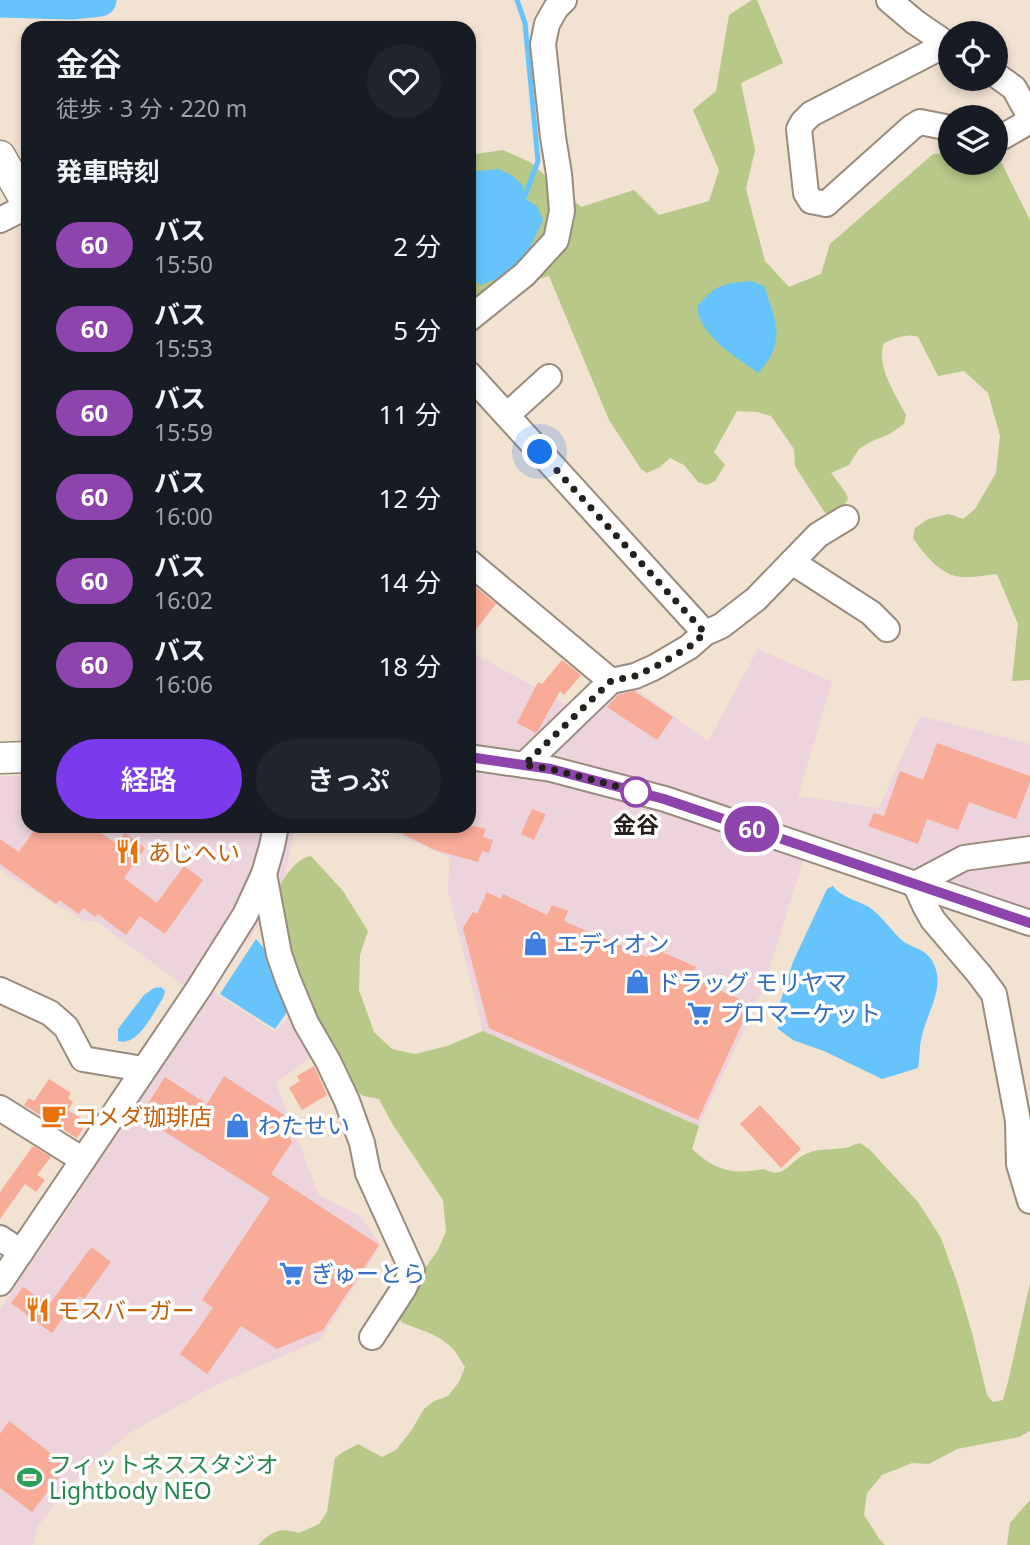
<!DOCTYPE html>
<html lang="ja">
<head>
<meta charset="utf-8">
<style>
	body { margin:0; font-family:"Noto Sans","Noto Sans JP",sans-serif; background:#20242c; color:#f1f3f6; height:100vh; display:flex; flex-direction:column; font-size:26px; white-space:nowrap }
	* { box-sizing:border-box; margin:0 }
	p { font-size:23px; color:#9ea1a6 }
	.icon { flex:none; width:38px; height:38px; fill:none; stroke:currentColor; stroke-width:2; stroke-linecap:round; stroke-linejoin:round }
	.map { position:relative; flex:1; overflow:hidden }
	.drawer { position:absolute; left:21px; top:21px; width:455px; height:812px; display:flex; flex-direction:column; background:#171b24; border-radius:21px; box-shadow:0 4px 10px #0003 }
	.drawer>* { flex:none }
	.badge { padding:0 14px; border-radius:23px; font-size:24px; line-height:46px }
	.fabs { position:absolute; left:938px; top:21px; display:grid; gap:14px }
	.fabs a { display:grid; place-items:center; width:70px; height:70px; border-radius:50%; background:#171b24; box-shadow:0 4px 10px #0003; font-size:35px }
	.you { position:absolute; width:35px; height:35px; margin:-18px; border:5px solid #fff; border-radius:50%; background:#1a73e8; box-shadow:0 0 0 10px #1a73e833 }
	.map>.badge { position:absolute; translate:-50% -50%; box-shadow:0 0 0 4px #fff }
	h2 { padding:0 35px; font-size:26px; line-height:63px }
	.round { display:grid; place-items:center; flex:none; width:74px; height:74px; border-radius:37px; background:#20242c }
	.head { display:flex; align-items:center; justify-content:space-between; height:119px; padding:0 35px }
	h1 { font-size:33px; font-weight:600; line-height:52px }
	.primary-button { display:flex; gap:14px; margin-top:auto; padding:14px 35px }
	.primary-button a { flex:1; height:80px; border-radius:42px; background:#7c3aed; color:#fff; font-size:28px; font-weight:600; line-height:80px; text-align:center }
	.primary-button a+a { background:#20242c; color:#f1f3f6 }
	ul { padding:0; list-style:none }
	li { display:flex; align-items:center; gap:21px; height:84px; padding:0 35px }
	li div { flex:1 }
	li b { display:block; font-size:26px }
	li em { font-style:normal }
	li .badge { min-width:77px; font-weight:700; text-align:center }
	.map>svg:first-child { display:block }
	.commercial { fill:#ecd3dc }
	.green { fill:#b7c888 }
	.water { fill:#66c3fb }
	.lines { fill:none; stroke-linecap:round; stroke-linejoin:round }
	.stream { stroke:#66c3fb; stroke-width:5 }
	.river { stroke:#66c3fb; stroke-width:33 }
	.building { fill:#f8ab97 }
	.minor-casing { stroke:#998b7d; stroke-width:28 }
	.major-casing { stroke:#998b7d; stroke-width:33 }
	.minor { stroke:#fff; stroke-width:24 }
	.major { stroke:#fff; stroke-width:30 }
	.line-casing { stroke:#fff; stroke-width:16 }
	.line { stroke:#8e44ad; stroke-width:10 }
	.walk { stroke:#26201b; stroke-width:7; stroke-dasharray:0 12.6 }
	.stop-dot { fill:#fff; stroke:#8e44ad; stroke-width:3.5 }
	.labels { text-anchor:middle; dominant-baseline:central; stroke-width:7; stroke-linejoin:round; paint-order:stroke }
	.stop-label { font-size:23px; font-weight:bold; fill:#26201b; stroke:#fff }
	.food-label { font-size:23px; fill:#c56008; stroke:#fff; text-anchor:start }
	.shop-label { font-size:23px; fill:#366cbe; stroke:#fff; text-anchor:start }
	.leisure-label { font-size:23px; fill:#27864d; stroke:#fff; text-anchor:start }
</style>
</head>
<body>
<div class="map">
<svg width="1030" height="1545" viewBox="0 0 1030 1545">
	<rect width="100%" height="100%" fill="#f1e2d2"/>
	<g class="commercial">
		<path d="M758,649L832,682L798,796L879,808L920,716L1030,744V935L804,858L763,989L699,1126L483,1031L448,891L450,858L392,832L371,826H469V667L477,655L583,714L625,681L708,741Z"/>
		<path d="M0,776H28V826H295L285,877L260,924L211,991L275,1032L292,1013L315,1054L276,1083L319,1195L360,1216L381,1246L320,1340L216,1385L129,1433L73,1482L38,1526L33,1545H0V1309L63,1217L205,1001L97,922L85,921L17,881L0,869Z"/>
	</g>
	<g class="green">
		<path d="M752,0H757L783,63L741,83L755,150L746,189L765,261L789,287L821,274L830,244L933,154L950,153V163H996V152L1030,220V680L1012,681L1018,624L997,574C986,575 973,578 962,577C941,576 924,554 913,538L915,528L928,519L949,514L963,519L975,509L996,473L1000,436L988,393L964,371L938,376L918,337C906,333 896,338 884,343C875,365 896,395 906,415L904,424L888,435L872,441L859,449L849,465L831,473L846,493L848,499C843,509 836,513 825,513L795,466L794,449L771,416L757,412L737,411L714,452L725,465L715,481L707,485L698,482L684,465L670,458L660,467L647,473L641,469L609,420L549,276L469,300V155L503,150L530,162L581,207L634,190L659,215L709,201L719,170L693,110L716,91L729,15Z"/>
		<path d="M311,856L343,891L368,931L360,955L359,990L374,1032L392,1049L415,1054L447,1046L483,1031L699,1126L692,1149C716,1171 732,1175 764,1169C784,1181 789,1161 806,1154C818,1148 832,1150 844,1148C850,1147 855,1144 860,1143L870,1150L918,1202L941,1238L957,1282L972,1333L987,1395L993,1402L1003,1400L1009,1378L1030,1283V1431L1019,1437L957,1449L929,1464L912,1463L882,1475L867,1493L864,1515L880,1540L885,1545H258C273,1531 279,1527 299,1533L319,1524L327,1512L335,1458L343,1452L358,1444L382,1457L396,1450L411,1431L424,1409L434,1401L448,1396L459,1382L465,1367C461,1361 457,1353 452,1348C438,1333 418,1330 401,1322L396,1309L438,1250L446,1231L443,1200L393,1125L379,1099L363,1096L345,1082L276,943L260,924C270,905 288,859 311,856Z"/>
		<path d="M1030,1500V1545H1007L1010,1523Z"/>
	</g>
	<g class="water">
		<path d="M469,169L477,171L499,169L513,176L523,186L524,198L537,206L543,220L529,250L506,275L481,285L472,279L469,270Z"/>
		<path d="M751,281L764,286C776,321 787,342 758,373C737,358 699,335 697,307C716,284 722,284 751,281Z"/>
		<path d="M833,886C843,900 862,900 874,911C885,920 893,933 904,942C913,948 924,949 931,959C948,985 927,1011 922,1036C919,1046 920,1058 918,1068L882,1079L824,1051L793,1040L778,1029L780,1003L793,962L827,889Z"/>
		<path d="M256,939L273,959L288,1011L275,1029L220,994Z"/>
		<path d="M161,987L165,991L163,998C153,1013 138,1047 118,1041V1029L144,995L154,988Z"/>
	</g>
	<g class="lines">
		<path class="stream" d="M517,0L525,23L538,161L524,198"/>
		<path class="river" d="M0,1L71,3L100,0"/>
	</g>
	<g class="building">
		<path d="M472,584L496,604L469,638V588Z"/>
		<path d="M562,660L581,675L564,695L560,691L539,729L536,733L517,723L538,682L542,684Z"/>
		<path d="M634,691L673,717L657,740L607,707L618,695Z"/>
		<path d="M937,743L1030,776V782L1016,819L969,802L958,830L927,819L918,844L868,826L874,813L884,816L900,771L923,780Z"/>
		<path d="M532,809L546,814L534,840L521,834Z"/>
		<path d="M37,826H91L117,844L125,833L145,848L124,878L157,903L184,866L203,880L165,934L140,916L126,935L98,914L96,917L83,908L79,914L59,900L56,904L0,864V839L19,852Z"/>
		<path d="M387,826H474L486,829L483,837L493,840L489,853L482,851L478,862L435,850Z"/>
		<path d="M487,892L501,899L503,894L547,915L552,905L568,911L564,921L647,957L651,947L696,967L691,978L751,1004L698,1120L489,1028L463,928L473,912L477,914Z"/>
		<path d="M314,1066L327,1095L302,1110L289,1088L300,1081L297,1076Z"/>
		<path d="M224,1076L289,1118L281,1122L292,1142L271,1174L379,1245L323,1330L277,1349L241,1326L207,1374L180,1354L213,1308L202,1300L270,1198L140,1116L165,1077L207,1104Z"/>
		<path d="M49,1079L71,1093L68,1098L73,1102L68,1110L87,1122L77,1138L24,1105L29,1098L34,1101Z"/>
		<path d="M760,1105L801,1149L781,1168L740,1124Z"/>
		<path d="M33,1146L51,1157L37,1175L45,1180L36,1192L25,1184L0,1219V1192Z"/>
		<path d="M91,1247L111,1262L84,1299L79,1296L52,1333L11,1303L23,1287L49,1305Z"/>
		<path d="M9,1421L67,1466L32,1512L0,1488V1434Z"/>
	</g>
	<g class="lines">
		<defs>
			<g id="minor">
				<path d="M889,0L915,22L950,46"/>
				<path d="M947,44L811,114L803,122L799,129L806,193L811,201L826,204L912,127L920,122L950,128"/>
				<path d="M996,75L1014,88L1030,117"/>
				<path d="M996,136H1004L1030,121"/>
				<path d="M0,220L28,206"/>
				<path d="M469,319L525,274L556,240L562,211L559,174L553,137L543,44L547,24L556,8L564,0"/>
				<path d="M469,374L705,633"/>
				<path d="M507,415L549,377"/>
				<path d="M469,562L611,681"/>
				<path d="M792,562L871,613L887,629"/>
				<path d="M469,757L551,769L665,799L1030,923"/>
				<path d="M524,765L611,681L635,676L655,667L689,647L705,633L721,626L756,599L818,535L846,518"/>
				<path d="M1030,849L964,858L915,884L925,906L933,920L979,974L994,994L1018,1121L1019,1164L1030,1201"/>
				<path d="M264,874L279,954L288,980L306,1023L328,1061L347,1101L362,1143L368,1173L412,1270L404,1288L372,1337"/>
				<path d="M0,990L50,1013L66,1027L83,1059L143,1069"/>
				<path d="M0,1108L83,1160"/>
				<path d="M0,1238L21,1252"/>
				<path d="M0,1283L199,988L245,915L264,874L272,846L276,826"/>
			</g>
			<g id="major">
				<path d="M0,156L28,205"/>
				<path d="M0,758L28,757"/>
			</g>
		</defs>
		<use href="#minor" class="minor-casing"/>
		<use href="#major" class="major-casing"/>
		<use href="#minor" class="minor"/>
		<use href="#major" class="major"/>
	</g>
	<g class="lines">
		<defs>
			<path id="line" d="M469,757L551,769L664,799L1030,923"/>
		</defs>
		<use href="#line" class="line-casing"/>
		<use href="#line" class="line"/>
		<path class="walk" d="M540,452L705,633L689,647L655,667L635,676L611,681L524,765L551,769L642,793L636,792"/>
	</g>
	<defs>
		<symbol id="restaurant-bare" viewBox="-9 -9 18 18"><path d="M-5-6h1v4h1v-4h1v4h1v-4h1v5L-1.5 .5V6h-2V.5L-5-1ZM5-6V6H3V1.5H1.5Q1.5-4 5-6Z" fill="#e8710a" stroke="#fff" stroke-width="2.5" paint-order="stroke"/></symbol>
		<symbol id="shop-bare" viewBox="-9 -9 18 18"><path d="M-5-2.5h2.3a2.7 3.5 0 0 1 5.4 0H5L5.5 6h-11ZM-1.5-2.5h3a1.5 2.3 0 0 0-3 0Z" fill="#3f7fe0" stroke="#fff" stroke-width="2.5" paint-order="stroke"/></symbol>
		<symbol id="supermarket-bare" viewBox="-9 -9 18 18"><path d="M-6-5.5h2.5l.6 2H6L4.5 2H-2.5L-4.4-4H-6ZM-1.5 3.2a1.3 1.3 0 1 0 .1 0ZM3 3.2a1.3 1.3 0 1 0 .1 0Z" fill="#3f7fe0" stroke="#fff" stroke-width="2.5" paint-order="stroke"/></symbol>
		<symbol id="cafe-bare" viewBox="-9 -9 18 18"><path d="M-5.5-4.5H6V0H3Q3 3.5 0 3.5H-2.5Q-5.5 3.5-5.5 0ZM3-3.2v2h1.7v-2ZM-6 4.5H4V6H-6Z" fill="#e8710a" stroke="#fff" stroke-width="2.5" paint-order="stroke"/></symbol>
		<symbol id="stadium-bare" viewBox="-9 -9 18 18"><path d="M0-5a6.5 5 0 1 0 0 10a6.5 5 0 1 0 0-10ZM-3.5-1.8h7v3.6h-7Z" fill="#2e9e5b" stroke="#fff" stroke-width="2.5" paint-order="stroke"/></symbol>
	</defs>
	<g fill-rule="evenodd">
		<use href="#restaurant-bare" x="110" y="834" width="35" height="35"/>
		<use href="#shop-bare" x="518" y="926" width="35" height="35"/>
		<use href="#shop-bare" x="620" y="964" width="35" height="35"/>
		<use href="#supermarket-bare" x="682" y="996" width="35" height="35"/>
		<use href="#cafe-bare" x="36" y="1098" width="35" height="35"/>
		<use href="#shop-bare" x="220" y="1108" width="35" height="35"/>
		<use href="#supermarket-bare" x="274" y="1256" width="35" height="35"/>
		<use href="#restaurant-bare" x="20" y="1292" width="35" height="35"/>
		<use href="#stadium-bare" x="12" y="1460" width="35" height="35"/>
	</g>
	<circle class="stop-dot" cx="636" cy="792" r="14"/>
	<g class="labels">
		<g class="stop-label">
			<text x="636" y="824">金谷</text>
		</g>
		<g class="food-label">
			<text x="148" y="852">あじへい</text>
			<text x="74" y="1116">コメダ珈琲店</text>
			<text x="57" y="1310">モスバーガー</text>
		</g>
		<g class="shop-label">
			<text x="556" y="943">エディオン</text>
			<text x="657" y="982">ドラッグ モリヤマ</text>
			<text x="720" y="1013">プロマーケット</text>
			<text x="258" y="1125">わたせい</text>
			<text x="311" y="1273">ぎゅーとら</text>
		</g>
		<g class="leisure-label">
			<text x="49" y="1464">フィットネススタジオ<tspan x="49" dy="26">Lightbody NEO</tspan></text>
		</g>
	</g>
</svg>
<div class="fabs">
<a><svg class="icon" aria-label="locate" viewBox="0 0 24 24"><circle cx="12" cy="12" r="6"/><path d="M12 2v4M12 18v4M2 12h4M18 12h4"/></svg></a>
<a><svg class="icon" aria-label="layers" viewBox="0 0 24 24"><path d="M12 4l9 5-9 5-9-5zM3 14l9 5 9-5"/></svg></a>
</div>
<div class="you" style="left:540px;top:452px"></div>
<b class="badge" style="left:752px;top:829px;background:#8e44ad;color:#fff">60</b>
<section class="drawer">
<div class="head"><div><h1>金谷</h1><p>徒歩 · 3 分 · 220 m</p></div><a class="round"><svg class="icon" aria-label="heart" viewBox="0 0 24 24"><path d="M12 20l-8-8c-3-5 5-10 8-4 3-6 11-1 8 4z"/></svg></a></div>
<h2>発車時刻</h2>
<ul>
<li><span class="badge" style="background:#8e44ad;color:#fff">60</span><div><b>バス</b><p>15:50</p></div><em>2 分</em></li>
<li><span class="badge" style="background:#8e44ad;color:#fff">60</span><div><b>バス</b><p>15:53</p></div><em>5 分</em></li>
<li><span class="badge" style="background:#8e44ad;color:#fff">60</span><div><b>バス</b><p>15:59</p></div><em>11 分</em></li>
<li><span class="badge" style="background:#8e44ad;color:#fff">60</span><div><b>バス</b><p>16:00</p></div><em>12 分</em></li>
<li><span class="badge" style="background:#8e44ad;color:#fff">60</span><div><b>バス</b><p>16:02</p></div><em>14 分</em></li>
<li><span class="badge" style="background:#8e44ad;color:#fff">60</span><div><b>バス</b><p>16:06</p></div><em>18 分</em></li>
</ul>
<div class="primary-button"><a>経路</a><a>きっぷ</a></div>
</section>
</div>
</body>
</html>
